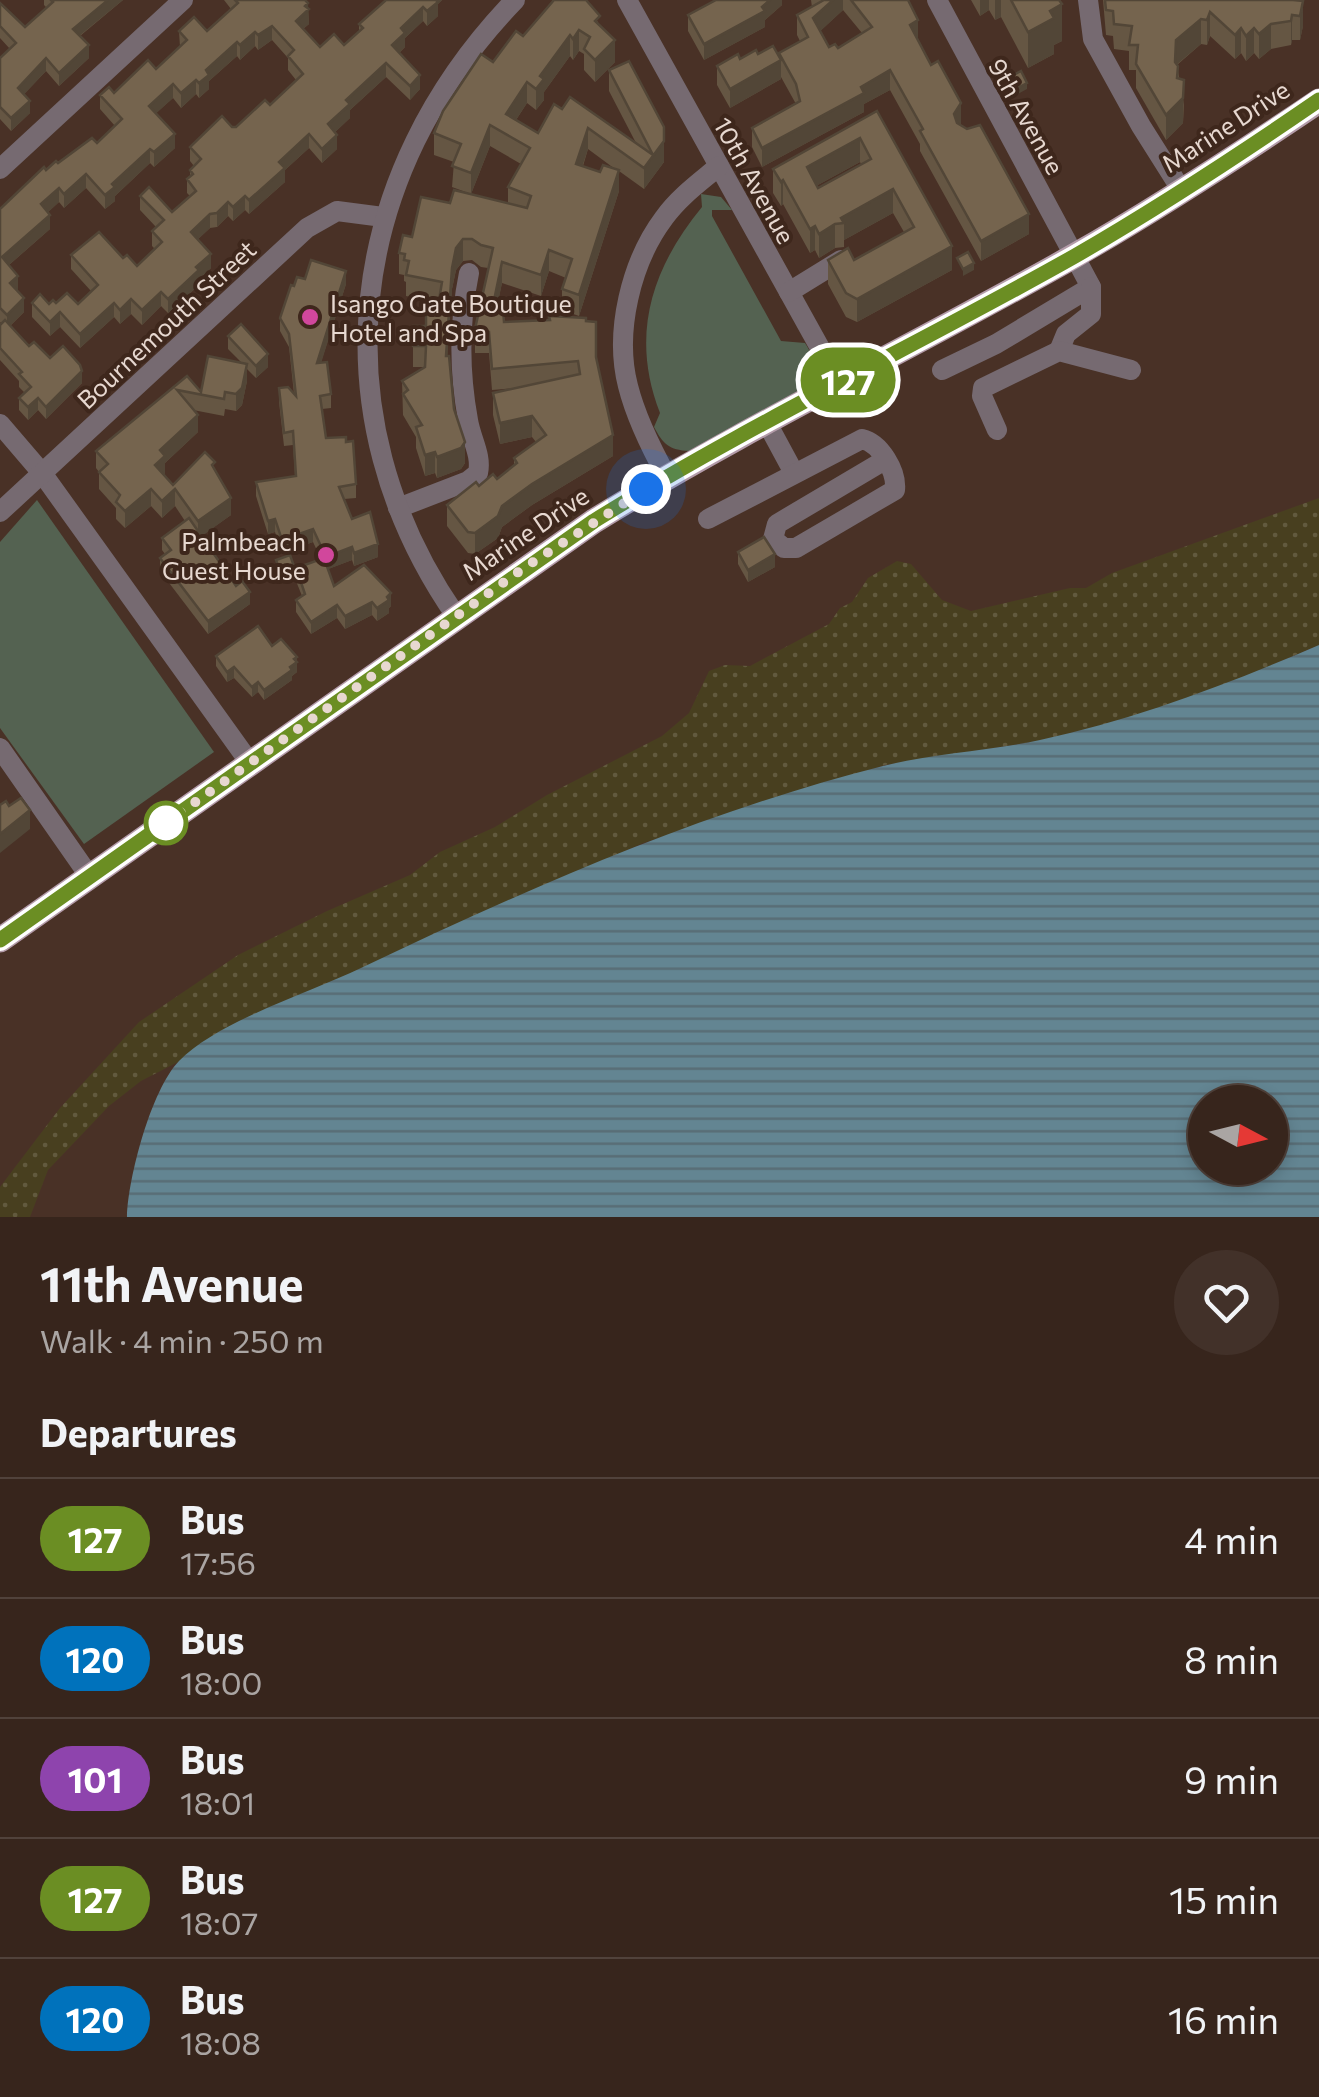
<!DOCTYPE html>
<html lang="en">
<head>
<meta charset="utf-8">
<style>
	body { margin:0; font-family:Commissioner,sans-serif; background:#423129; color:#f1f3f6; height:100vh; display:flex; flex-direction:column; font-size:38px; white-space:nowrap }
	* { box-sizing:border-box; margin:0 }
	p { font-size:32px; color:#aaa5a3 }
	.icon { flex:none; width:55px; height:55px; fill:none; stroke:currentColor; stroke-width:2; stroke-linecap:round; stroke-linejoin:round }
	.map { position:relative; height:1217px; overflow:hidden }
	.panel { display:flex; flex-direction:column; background:#37251c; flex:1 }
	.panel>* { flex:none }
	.badge { padding:0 20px; border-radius:32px; font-size:35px; line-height:65px }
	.needle { width:65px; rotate:97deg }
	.tools { position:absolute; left:1188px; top:1085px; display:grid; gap:20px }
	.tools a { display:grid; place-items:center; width:100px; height:100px; border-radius:50%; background:#37251c; box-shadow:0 5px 15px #0003,0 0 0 2px #51423b; font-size:50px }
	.you { position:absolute; width:50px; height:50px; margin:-25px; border:8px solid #fff; border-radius:50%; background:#1a73e8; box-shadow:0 0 0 15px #1a73e833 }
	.map>.badge { position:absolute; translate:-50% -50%; box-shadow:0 0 0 5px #fff }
	h2 { padding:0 40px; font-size:38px; line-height:90px }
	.round { display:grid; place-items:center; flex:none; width:105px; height:105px; border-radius:52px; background:#423129 }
	.summary { display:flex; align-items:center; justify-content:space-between; height:170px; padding:0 40px }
	h1 { font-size:48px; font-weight:700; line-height:75px }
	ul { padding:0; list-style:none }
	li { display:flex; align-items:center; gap:30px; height:120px; padding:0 40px; border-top:2px solid #51423b }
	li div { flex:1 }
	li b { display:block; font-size:38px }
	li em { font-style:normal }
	li .badge { min-width:110px; font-weight:700; text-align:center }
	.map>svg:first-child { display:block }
	.sand { fill:url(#sand-dots) }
	.park { fill:#546251 }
	.water { fill:url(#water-rules); fill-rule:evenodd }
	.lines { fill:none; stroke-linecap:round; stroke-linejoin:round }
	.minor { stroke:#766a71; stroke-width:20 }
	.major { stroke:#b39ba9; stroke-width:25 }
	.wall { fill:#655643; fill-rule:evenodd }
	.shaded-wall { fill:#524637 }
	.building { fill:#75644e; stroke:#524637; stroke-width:2.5; fill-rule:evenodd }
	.line-casing { stroke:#fff; stroke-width:22 }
	.line { stroke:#6b8e23; stroke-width:15 }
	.walk { stroke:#e7d8d0; stroke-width:10; stroke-dasharray:0 18 }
	.hotel-dot { fill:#d1479c; stroke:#3e271c; stroke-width:4 }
	.stop-dot { fill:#fff; stroke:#6b8e23; stroke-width:5 }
	.labels { text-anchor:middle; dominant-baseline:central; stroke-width:8; stroke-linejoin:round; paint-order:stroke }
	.street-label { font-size:25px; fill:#e7d8d0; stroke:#3e271c }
	.poi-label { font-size:25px; fill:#e7d8d0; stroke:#3e271c; text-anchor:start }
</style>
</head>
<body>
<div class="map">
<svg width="1319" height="1217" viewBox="0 0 1319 1217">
	<defs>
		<pattern id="sand-dots" width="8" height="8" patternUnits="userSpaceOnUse" patternTransform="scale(2.5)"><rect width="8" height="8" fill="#483f1f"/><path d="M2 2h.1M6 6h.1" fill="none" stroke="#625a3e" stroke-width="1.8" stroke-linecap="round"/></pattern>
		<pattern id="water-rules" width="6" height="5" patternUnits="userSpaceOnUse" patternTransform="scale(2.5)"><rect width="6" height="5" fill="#638592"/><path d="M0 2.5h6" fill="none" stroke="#586d75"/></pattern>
	</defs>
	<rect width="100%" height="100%" fill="#493126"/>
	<path class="sand" d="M1319,498V645L1211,691L1116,722L1038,741L885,765L643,843L222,1031L178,1062L141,1081L109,1106L48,1170L30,1217H0V1187L60,1108L139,1022L238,955L327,911L410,875L440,852L495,827L547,795L662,736L689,713L709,671L725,665L750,666L829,624L840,608L852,602L868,578L897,561L911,564L942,600L971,611L1070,588H1086L1112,573Z"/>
	<g class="park">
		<path d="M701,194L721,197L732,210H712V216L781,341L805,343C817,361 817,373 802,389L689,451C669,450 663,444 654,427L660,413C630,336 651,269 702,207Z"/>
		<path d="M37,500L214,752L84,844L0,728V542Z"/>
	</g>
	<path class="water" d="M1319,645V1217H127C128,1178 151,1090 179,1061C218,1021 309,993 361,968C529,888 701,812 883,766C934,753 988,751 1040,740C1137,719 1228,684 1319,645ZM1270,1102V1168H1205V1102Z"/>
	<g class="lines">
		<g class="minor">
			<path d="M627,0L840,384"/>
			<path d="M937,0L1091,287L996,344L942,370"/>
			<path d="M1088,0L1093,39L1141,126L1182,191"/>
			<path d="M0,169L183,0"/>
			<path d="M789,292L841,260"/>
			<path d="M1059,351L1066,334L1091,314V287"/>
			<path d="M767,423L794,473"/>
			<path d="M0,424L42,473L250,763"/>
			<path d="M997,430L982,396L983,388L1059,351L1131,370"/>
			<path d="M667,477C651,448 636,418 628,386C614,332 631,262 664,218C679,197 700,182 719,166"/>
			<path d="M398,508L468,481L478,473C482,455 471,439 468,420C459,371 459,322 469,273"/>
			<path d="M0,512L307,228L337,211L383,217"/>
			<path d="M708,519L862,439C880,443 897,471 895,490L796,548H784L773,539L777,524L885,460"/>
			<path d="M456,616C316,414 347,174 515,0"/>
			<path d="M0,748L90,877"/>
		</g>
		<path class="major" d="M0,940L594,521C750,425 915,346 1074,256C1158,208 1239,155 1319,101"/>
	</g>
	<g class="wall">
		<path d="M44,0H123L80,36L89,58L59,86L46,71L24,94L30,113L11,131L0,119V58L10,49L0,38V3L25,27L47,8L44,5Z"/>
		<path d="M224,0H305L308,8L309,24L303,29L320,47L344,45L359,31V24L386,0H442L438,4V16L427,26L423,21L405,38V47L399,53L420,89L410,100L386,77L350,110V118L335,132L337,149L322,163L309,148L285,170V182L249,214L245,210L233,221L228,216L217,227L210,228L198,239L211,268L199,279V285L168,313L161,306L142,325L131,314L120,324L114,317L80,348L60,327L50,336L32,317V303L78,304L91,291L71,269V255L123,258L137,266L155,249L152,246V231L156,227L140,210V196L172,212L190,196L187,193V179L190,177V170L194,166L190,161V147L232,127H236L270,105L296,80L288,70V58L272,40L258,50L255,46L240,60L237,56L209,81V89L199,98L196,94L181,108L173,98L156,113L175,148L154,167L150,163L115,196V201L105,209L86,188L64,208L59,202L48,212L50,229L9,265L18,290L17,291L24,312L10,326L29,346L50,358L82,383L46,419L38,410L28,420L19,410V398L25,393L19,387V381L0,360V325L2,324L0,322V209L46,170L97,143L115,126L100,109V95L114,93L156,69L180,47L179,31H207L231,9Z"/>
		<path d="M552,0H586L600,26L615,62L595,82L584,70V54L579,51L573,60L570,56L544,92V100L536,110L527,103L516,120L538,133L554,104L636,143L609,91V70L664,162L644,189L619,171V191L579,316L562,310V289L566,278L549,271L541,296L502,283L496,310L504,322L596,358L613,456L532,505L502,527L498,538L475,554L468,553L447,526V505L479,486L497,479L514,465V458L536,442L532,437L500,444L493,415V393L517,388L492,390L489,353H475V329L488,268L481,267L472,260L463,261L456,270L452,289L447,356L454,409L465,463L461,469L437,478L435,473L425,476L416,448V437L403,415L402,381L425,367H413V326H426L438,302L406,296V282L404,281V275L399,274V253L412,237L450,203H508V187L521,164L490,146L471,194L452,187L454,162L434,155V133L493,62L523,36L552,2ZM588,149L615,169L600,172L583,166Z"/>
		<path d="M782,0V5L765,20V27L704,60L688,31V15Z"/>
		<path d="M811,0H897L961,123L960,125L1029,234L981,261L920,151V144L890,90L864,104V112L762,167L752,147V128L796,104L781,77V79L730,108L717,85V66L758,54L779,56L800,41L797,35V15L812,7ZM843,10L862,33L838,48L829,47L820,31Z"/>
		<path d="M971,0H1059L1062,41L1054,45V54L1028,68L1001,17L995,20L989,10L980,16Z"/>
		<path d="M1103,0L1303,1V26L1300,40H1292L1291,45L1271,49L1259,59L1254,53L1246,61L1241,53L1235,59L1210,36L1207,45L1201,44L1177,65L1184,105L1183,123L1166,140L1136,88V70H1129V51L1114,49L1113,36L1106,35Z"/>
		<path d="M877,111L952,270L857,322L846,317L828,284V260H854L904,232L893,213L844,240V247L835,248L819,258L815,250L810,253L783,204L781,206L773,193V169ZM860,162L861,164L818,188L816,186Z"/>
		<path d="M305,279L346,284L321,362L331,394V408L322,409L326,438L356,484V498L344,499L352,519L378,557L354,566L352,560L328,569L334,586L391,606L389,608V613L377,621L372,615L345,629L337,618L311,634L296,612V600L302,596L296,581V568L321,559L313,542L282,553L275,532L268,534L256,496V482L295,476L293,445L284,446L279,402V388L294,394L289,347L280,331V318L294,286Z"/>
		<path d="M228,336L268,367L256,378L247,369V381L242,405L236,411L225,409L224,416L193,410L198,432L165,463V473L163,475L173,485L215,470L231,515L201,536L250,604L208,634L160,571V558L165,554L162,550V538L185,521L175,506L162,518L151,506L125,528L116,519V508L99,489V472L96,468V451L187,376L201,392L242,363L228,349Z"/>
		<path d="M738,552L775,567L748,582L738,564Z"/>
		<path d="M272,646L297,657V672L292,676V680L264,700L258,692L252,697L234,678L227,682L216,666V656Z"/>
	</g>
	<g class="shaded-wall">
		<path d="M108,0H123L73,41V29Z"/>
		<path d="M432,0H442L438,4V16L427,26V11Z"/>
		<path d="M770,0H782V5L765,20V27L704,60V44L762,7Z"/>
		<path d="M833,0H843V10L813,38V18Z"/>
		<path d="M980,0H989V10L980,16Z"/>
		<path d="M995,0H1001V17L995,20Z"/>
		<path d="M1303,1V26L1300,40V16Z"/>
		<path d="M308,3L309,24L296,35V21Z"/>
		<path d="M1062,4V41L1054,45V54L1028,68V32L1050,11Z"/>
		<path d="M423,7V21L405,38V47L392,59V45L401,28Z"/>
		<path d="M1210,12V36L1207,45V20Z"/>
		<path d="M1292,15V40L1291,45V21Z"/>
		<path d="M1201,19V44L1176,65L1175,62L1176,40Z"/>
		<path d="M918,20V40L910,25Z"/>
		<path d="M1271,24V49L1259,59V34Z"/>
		<path d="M272,26V40L258,50V35Z"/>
		<path d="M1241,28V53L1235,59V35Z"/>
		<path d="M1254,28V53L1246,61V36Z"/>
		<path d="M579,30V51L573,60V39Z"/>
		<path d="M255,32V46L240,60V45Z"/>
		<path d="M570,35V56L544,92V100L536,110V89L540,76Z"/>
		<path d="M615,40V62L595,82V60Z"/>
		<path d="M237,42V56L209,81V89L199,98V83L206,70Z"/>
		<path d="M89,45V58L59,86V73Z"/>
		<path d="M46,58V71L18,101V88Z"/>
		<path d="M781,60V79L730,108V89Z"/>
		<path d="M386,63V77L350,110V118L328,139V124L346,100Z"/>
		<path d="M890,70V90L864,104V112L762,167V148Z"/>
		<path d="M420,75V89L410,100V86Z"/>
		<path d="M196,80V94L181,108V93Z"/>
		<path d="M1184,80L1183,123L1166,140V115Z"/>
		<path d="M527,82V103L506,135V114Z"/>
		<path d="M1027,83V89L1014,96V90Z"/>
		<path d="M173,84V98L149,120V106Z"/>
		<path d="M30,101V113L11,131V118Z"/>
		<path d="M961,103V123L954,134V114Z"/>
		<path d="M490,125V146L471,194V173Z"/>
		<path d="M664,127V162L644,189V168Z"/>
		<path d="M588,128V149L576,185V164Z"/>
		<path d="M175,134V148L154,167V152Z"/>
		<path d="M309,134V148L285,170V182L249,214V200L279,162Z"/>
		<path d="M337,135V149L322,163V149Z"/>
		<path d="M860,138V162L807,191V167Z"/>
		<path d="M150,149V163L115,196V201L105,209V195L112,184Z"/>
		<path d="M619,170V191L579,316V295Z"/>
		<path d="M86,174V188L64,208V194Z"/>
		<path d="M783,180V204L781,206V182Z"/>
		<path d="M59,188V202L41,219V204Z"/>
		<path d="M893,189V213L844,240V223L841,218Z"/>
		<path d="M245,196V210L233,221V207Z"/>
		<path d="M228,202V216L217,227V213Z"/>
		<path d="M210,214V228L191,246V232Z"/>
		<path d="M1029,214V234L981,261V241Z"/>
		<path d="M50,215V229L2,271V257Z"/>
		<path d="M835,224V248L819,258V234Z"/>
		<path d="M815,226V250L810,253V229Z"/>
		<path d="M463,239V261L456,270L452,289L446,377V356L452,268L456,248Z"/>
		<path d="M952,246V270L857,322V299Z"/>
		<path d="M549,250V271L541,296V275Z"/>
		<path d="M211,254V268L199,279V285L168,313V299L196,267Z"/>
		<path d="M502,262V283L492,332V310Z"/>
		<path d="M974,263V270L963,276V269Z"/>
		<path d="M346,271V284L317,376V363Z"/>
		<path d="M18,276V290L10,297V283Z"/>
		<path d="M161,292V306L142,325V310Z"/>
		<path d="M24,298V312L7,329V315Z"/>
		<path d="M131,299V314L120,324V310Z"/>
		<path d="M114,303V317L80,348V334Z"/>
		<path d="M60,312V327L50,336V322Z"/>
		<path d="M268,354V367L256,378V366Z"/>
		<path d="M247,364V381L242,405L236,411V394Z"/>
		<path d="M82,371V383L46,419V407Z"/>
		<path d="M38,398V410L28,420V407Z"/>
		<path d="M198,415V432L165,463V473L155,482V465L160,450Z"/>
		<path d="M532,416V437L500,444V423Z"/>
		<path d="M613,435V456L532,505L502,527L498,538L475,554V533L502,506L532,484Z"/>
		<path d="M465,442V463L461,469L437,478V457Z"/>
		<path d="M435,452V473L425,476V455Z"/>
		<path d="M151,489V506L125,528V511Z"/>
		<path d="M175,489V506L162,518V501Z"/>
		<path d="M231,498V515L198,539V521Z"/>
		<path d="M275,519V532L268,534V521Z"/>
		<path d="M313,529V542L282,553V540Z"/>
		<path d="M378,544V557L354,566V553Z"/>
		<path d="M352,547V560L326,570V557Z"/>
		<path d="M775,554V567L748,582V570Z"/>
		<path d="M295,569V576L281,581V574Z"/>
		<path d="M250,592V604L208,634V621Z"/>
		<path d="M391,593V606L389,608V613L377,621V608Z"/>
		<path d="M372,602V615L345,629V616Z"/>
		<path d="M337,605V618L311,634V622Z"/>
		<path d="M297,657V672L292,676V680L264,700V690L290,667L294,659Z"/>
		<path d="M234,667V678L227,682V672Z"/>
		<path d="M258,682V692L252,697V687Z"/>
		<path d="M30,810V829L0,853V834Z"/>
	</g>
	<g class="building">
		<path d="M51,0H108L73,29L89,45L59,73L46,58L18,88L30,101L11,118L0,107V58L16,43L0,26V3L25,27L53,2Z"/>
		<path d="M235,0H305L308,3L305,6L309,9L296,21L320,47L334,34L344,45L363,28L359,24L386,0H436L438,2L427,11L423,7L401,28L405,33L392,45L420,75L410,86L386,63L346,100L350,104L328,124L337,135L322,149L309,134L279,162L285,168L249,200L245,196L233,207L228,202L217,213L210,214L191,232L211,254L196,267L199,270L168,299L161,292L142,310L131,299L120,310L114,303L80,334L60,312L50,322L32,303L40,294L49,304L53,300L56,303L67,293L78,304L98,285L71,255L99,232L123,258L127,255L137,266L162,242L152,231L164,220L140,196L149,187L172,212L196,191L187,179L193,174L190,170L201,159L190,147L222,116L232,127H236L265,100L270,105L303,74L288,56L294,50L272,26L258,35L255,32L240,45L237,42L206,70L209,75L199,83L196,80L181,93L173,84L149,106L175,134L154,152L150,149L112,184L115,187L105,195L86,174L64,194L59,188L41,204L50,215L2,257L18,276L10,283L24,298L7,315L0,308V209L44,167L46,170L56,161L58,163L92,138L97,143L122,119L100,95L109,87L114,93L148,60L156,69L187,40L179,31L194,17L207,31L238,3Z"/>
		<path d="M554,0H586L600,16L595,21L615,40L595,60L584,49L590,37L579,30L573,39L570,35L540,76L544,79L536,89L527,82L506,114L538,133L554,104L562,109L570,97L653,155L609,70L629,61L664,127V141L644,168L588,128L576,164L600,172L603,165L619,170L579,295L562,289L572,259L549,250L541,275L502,262L492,310H503L504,322L550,320L549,316L586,318V321L596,322V357L613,435L532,484L502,506L498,516L475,533L468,532L447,505L476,482L479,486L493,474L497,479L517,463L514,458L546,435L532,416L500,423L493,393L580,374L578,361L492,369L489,332H475V329L493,248L481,245L472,239H463L456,248L452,268L446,356H449L454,409L465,442L461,448L437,457L435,452L425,455L416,427L422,425L403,394L408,390L402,381L425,367L426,346H413V326H426V306H438L442,282L406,275L409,261L404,260L405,254L399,253L403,235L412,237L421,197L450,203L454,190L527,208L531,196L508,187L530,148L490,125L471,173L452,166L461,144L434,133L443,111L481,54L493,62L516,31L523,36Z"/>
		<path d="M716,0H770L762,7L765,11L704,44L688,15Z"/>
		<path d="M824,0H833L813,18L829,47L835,44L838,48L872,27L851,0H908L918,20L910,25L931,65L938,61L961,103L954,114L957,123L967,129L980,125L1029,214L981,241L920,131L923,129L890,70L861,87L864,93L762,148L752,128L800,101L796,84L779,53L808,37L797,15Z"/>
		<path d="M1011,0H1059L1062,4L1050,11L1054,18L1028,32Z"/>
		<path d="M1105,0H1293L1303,1L1300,16L1292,15L1291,21L1271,24L1259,34L1254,28L1246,36L1241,28L1235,35L1210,12L1207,20L1201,19L1176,40L1175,62L1178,66L1177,78L1184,80L1183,98L1166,115L1136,64L1138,45H1129L1132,26L1114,24L1113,11L1106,10Z"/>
		<path d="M773,46L781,60L730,89L717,66L738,54L740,59L756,50L758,54Z"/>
		<path d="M1021,71L1027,83L1014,90L1008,78Z"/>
		<path d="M877,111L952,246L857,299L846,293L828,260L848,248L854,260L914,227L893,189L841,218L844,223L835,224L819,234L815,226L810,229L783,180L781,182L773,169ZM860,138L871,159L818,188L807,167Z"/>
		<path d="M968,252L974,263L963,269L957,258Z"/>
		<path d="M311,260L346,271L317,363L327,362L331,394L320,396L326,438L346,437V442L353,441L356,484L339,487L352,519L370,512L378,544L354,553L352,547L326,557L313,529L282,540L275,519L268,521L256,482L296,476L293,431L284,433L279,388L288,387L296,396L289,334L280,318L291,285L294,286L297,277L305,279Z"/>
		<path d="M5,320L29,346L34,342L50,358L63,346L80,365L82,371L46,407L38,398L28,407L19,398L31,387L19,374L22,372L0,348V325Z"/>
		<path d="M241,324L268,354L256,366L228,336Z"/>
		<path d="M208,356L247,364L242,388L236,394L225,392L224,399L177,390L198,415L160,450L165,456L155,465L173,485L205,452L215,462L212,465L231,498L198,521L175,489L162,501L151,489L125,511L116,502L120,495L99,472L108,464L96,451L187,376L201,392Z"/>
		<path d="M189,518L236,586L242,581L250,592L208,621L160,558L171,550L162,538Z"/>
		<path d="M764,537L775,554L748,570L738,552Z"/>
		<path d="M290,555L295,569L281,574L276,560Z"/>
		<path d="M324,558L334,586L364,565L391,593L387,597L389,600L377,608L372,602L345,616L337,605L311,622L296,600L305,594L296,568Z"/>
		<path d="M258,626L272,646L281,639L297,657L294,659L297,662L290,667L292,670L264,690L258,682L252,687L234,667L227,672L216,656Z"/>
		<path d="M21,798L30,810L0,834V805L6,801L9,806Z"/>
	</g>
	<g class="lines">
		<defs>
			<path id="line" d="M0,940L594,521C749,424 916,346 1075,256C1158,208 1239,155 1319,100"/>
		</defs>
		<use href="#line" class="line-casing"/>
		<use href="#line" class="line"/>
		<path class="walk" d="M166,823L524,568L646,489"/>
	</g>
	<g class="hotel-dot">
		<circle cx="310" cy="317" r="10"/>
		<circle cx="326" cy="555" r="10"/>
	</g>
	<circle class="stop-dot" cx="166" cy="823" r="20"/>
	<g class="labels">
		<g class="street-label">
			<text transform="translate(1027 116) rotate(61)">9th Avenue</text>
			<text transform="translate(1225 126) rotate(-33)">Marine Drive</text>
			<text transform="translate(755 180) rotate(61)">10th Avenue</text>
			<text transform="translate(166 324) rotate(-43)">Bournemouth Street</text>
			<text transform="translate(525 533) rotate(-34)">Marine Drive</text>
		</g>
		<g class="poi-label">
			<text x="330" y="303">Isango Gate Boutique<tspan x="330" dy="29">Hotel and Spa</tspan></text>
			<text x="306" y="541" text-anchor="end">Palmbeach<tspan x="306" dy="29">Guest House</tspan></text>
		</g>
	</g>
</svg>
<div class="tools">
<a><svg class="needle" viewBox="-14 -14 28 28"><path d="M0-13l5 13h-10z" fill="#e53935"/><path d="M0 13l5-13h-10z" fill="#aaa5a3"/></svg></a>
</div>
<div class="you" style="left:646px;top:489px"></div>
<b class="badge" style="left:848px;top:380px;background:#6b8e23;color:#fff">127</b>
</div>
<section class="panel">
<div class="summary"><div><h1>11th Avenue</h1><p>Walk · 4 min · 250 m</p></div><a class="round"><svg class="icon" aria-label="heart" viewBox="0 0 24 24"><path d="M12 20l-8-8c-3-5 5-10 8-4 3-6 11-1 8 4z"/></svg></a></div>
<h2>Departures</h2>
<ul>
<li><span class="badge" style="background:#6b8e23;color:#fff">127</span><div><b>Bus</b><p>17:56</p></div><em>4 min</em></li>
<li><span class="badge" style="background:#0072bc;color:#fff">120</span><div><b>Bus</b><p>18:00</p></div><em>8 min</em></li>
<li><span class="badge" style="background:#8e44ad;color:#fff">101</span><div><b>Bus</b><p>18:01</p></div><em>9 min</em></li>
<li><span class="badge" style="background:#6b8e23;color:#fff">127</span><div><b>Bus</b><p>18:07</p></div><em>15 min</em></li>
<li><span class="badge" style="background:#0072bc;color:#fff">120</span><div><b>Bus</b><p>18:08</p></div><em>16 min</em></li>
</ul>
</section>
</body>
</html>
